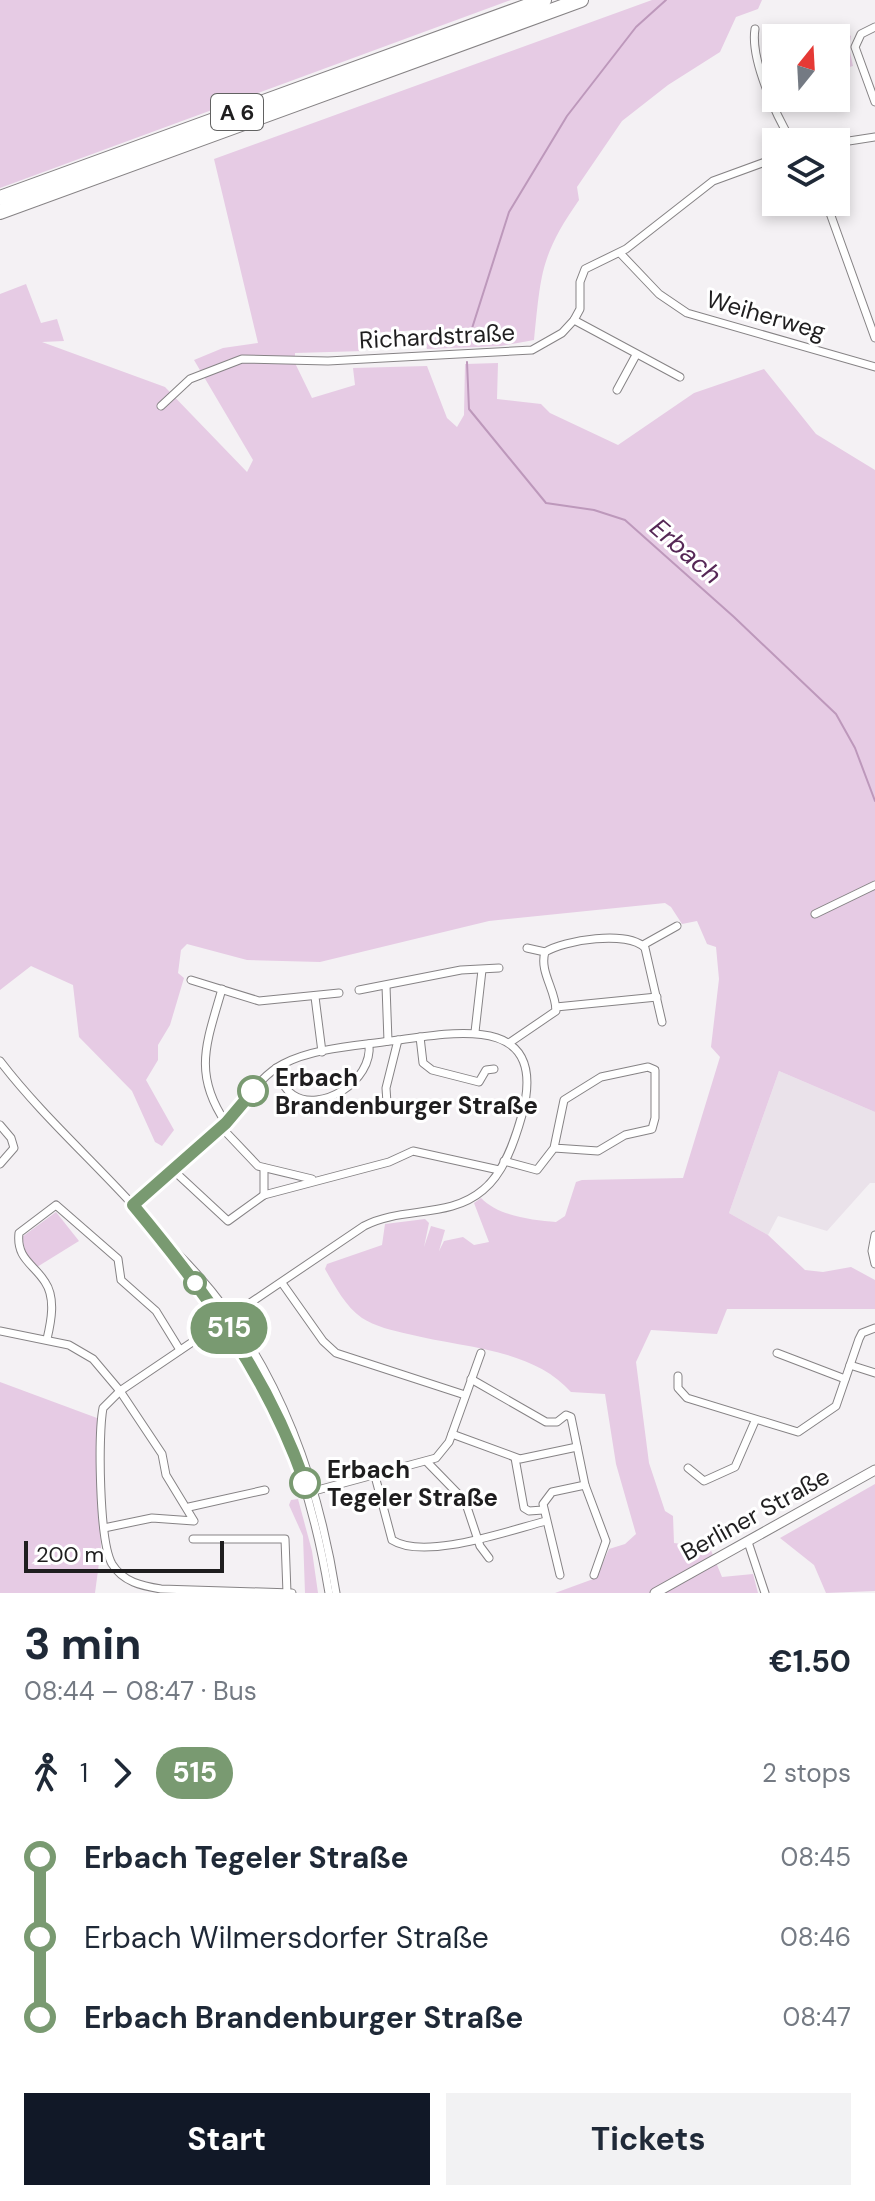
<!DOCTYPE html>
<html lang="en">
<head>
<meta charset="utf-8">
<style>
	body { margin:0; font-family:"DM Sans",sans-serif; background:#f2f2f3; color:#1f2937; height:100vh; display:flex; flex-direction:column; font-size:30px; white-space:nowrap }
	* { box-sizing:border-box; margin:0 }
	p { font-size:26px; color:#747a83 }
	.icon { flex:none; width:44px; height:44px; fill:none; stroke:currentColor; stroke-width:2; stroke-linecap:round; stroke-linejoin:round }
	.map { position:relative; height:1593px; overflow:hidden }
	.sheet { display:flex; flex-direction:column; background:#fff; flex:1 }
	.sheet>* { flex:none }
	.badge { padding:0 16px; border-radius:26px; font-size:28px; line-height:52px }
	.needle { width:52px; rotate:18deg }
	.fabs { position:absolute; left:762px; top:24px; display:grid; gap:16px }
	.fabs a { display:grid; place-items:center; width:88px; height:88px; border-radius:0px; background:#fff; box-shadow:0 4px 12px #0003; font-size:40px }
	.scale { position:absolute; left:24px; bottom:20px; width:200px; box-sizing:border-box; padding-left:8px; border:4px solid #1f1e1f; border-top:0; font-size:22px; line-height:28px; white-space:nowrap; color:#1f1e1f; -webkit-text-stroke:6px #fff; paint-order:stroke }
	.map>.badge { position:absolute; translate:-50% -50%; box-shadow:0 0 0 4px #fff }
	.legs { display:flex; align-items:center; gap:12px; height:88px; padding:0 24px; font-size:26px }
	.legs p { margin-inline-start:auto }
	.head { display:flex; align-items:center; justify-content:space-between; height:136px; padding:0 24px }
	h1 { font-size:44px; font-weight:700; line-height:60px }
	.cta { display:flex; gap:16px; margin-top:auto; padding:16px 24px }
	.cta a { flex:1; height:92px; border-radius:0px; background:#111827; color:#fff; font-size:32px; font-weight:700; line-height:92px; text-align:center }
	.cta a+a { background:#f2f2f3; color:#1f2937 }
	ul { padding:0 24px; list-style:none }
	li { display:flex; align-items:center; gap:28px; height:80px; font-size:30px }
	li i { display:grid; place-items:center; width:12px; height:100%; margin:0 10px; background:currentColor }
	li i::after { content:''; width:20px; height:20px; margin:-10px; border:6px solid; border-radius:50%; background:#fff }
	li p { margin-inline-start:auto }
	li:first-child i { background:linear-gradient(#0000 50%,currentColor 0) }
	li:last-child i { background:linear-gradient(currentColor 50%,#0000 0) }
	.map>svg:first-child { display:block }
	.built { fill:#eae2ea }
	.green { fill:#e6cbe4 }
	.lines { fill:none; stroke-linecap:round; stroke-linejoin:round }
	.stream { stroke:#bd98bb; stroke-width:2 }
	.minor-casing { stroke:#868385; stroke-width:9 }
	.tertiary-casing { stroke:#868385; stroke-width:11 }
	.motorway-casing { stroke:#868385; stroke-width:16 }
	.minor { stroke:#fff; stroke-width:7 }
	.tertiary { stroke:#fff; stroke-width:9 }
	.motorway { stroke:#fff; stroke-width:14 }
	.line-1-casing { stroke:#fff; stroke-width:18 }
	.line-1 { stroke:#799a71; stroke-width:12 }
	.stop-1-dot { fill:#fff; stroke:#799a71; stroke-width:4 }
	.labels { text-anchor:middle; dominant-baseline:central; stroke-width:6; stroke-linejoin:round; paint-order:stroke }
	.shield { fill:#fff; stroke:#626262; stroke-width:2 }
	.shield-label { font-size:22px; font-weight:bold; fill:#1f1e1f }
	.street-label { font-size:24px; fill:#1f1e1f; stroke:#fff }
	.stop-label { font-size:24px; font-weight:bold; fill:#1f1e1f; stroke:#fff; text-anchor:start }
	.water-label { font-size:26px; font-style:italic; fill:#562756; stroke:#fff }
</style>
</head>
<body>
<div class="map">
<svg width="875" height="1593" viewBox="0 0 875 1593">
	<rect width="100%" height="100%" fill="#f4f1f4"/>
	<path class="built" d="M779,1071L875,1112V1183H870L827,1231L778,1216L768,1235L729,1213Z"/>
	<g class="green">
		<path d="M0,0H511L0,188Z"/>
		<path d="M652,0H762L758,9L736,17L720,52L668,85L622,121L577,187L579,200C540,256 541,274 534,340L501,346L427,349L423,330L365,333L364,351L295,353V363L312,398L355,385L353,368L427,366L447,418L457,427L464,415L465,364L498,363L497,399L541,404L550,413L618,445L694,393L764,369L816,434L875,470V1112L779,1071L729,1213L768,1235L805,1270L823,1272L851,1267L875,1280V1309H727L717,1334L651,1330L636,1362L649,1463L665,1511L673,1516L674,1543L710,1548L722,1577L753,1574L758,1593H555L596,1578L609,1549L625,1544L636,1534L616,1464L605,1394L571,1392C532,1348 463,1348 408,1334C394,1331 374,1326 362,1318C345,1306 335,1286 325,1269L327,1264L382,1245L385,1224L425,1219L429,1223L424,1247L431,1226L445,1230L439,1251L444,1241L463,1237L474,1245L489,1242L474,1203L481,1198C498,1216 532,1220 556,1222L565,1216L576,1182L582,1180L683,1178L720,1057L711,1047L719,979L716,947L707,944L697,921L682,924L671,907L665,903L489,921L320,962L247,960L187,944L181,950L178,973L184,978L170,1025L158,1045V1060L146,1080L174,1130L162,1146L155,1142L132,1091L79,1037L73,985L31,966L0,990V294L26,284L41,323L57,319L64,341L42,342L165,387L247,472L253,460L194,360L223,348L258,343L214,159Z"/>
		<path d="M837,27L851,36L849,47L853,66L836,71V38H814Z"/>
		<path d="M56,1212L79,1241L37,1267L28,1262L22,1237Z"/>
		<path d="M0,1382L97,1418L101,1548L95,1593H0Z"/>
		<path d="M875,1484V1591L826,1593L814,1565L780,1538Z"/>
		<path d="M298,1499L312,1551L318,1593H305L303,1536L289,1505L291,1500Z"/>
	</g>
	<g class="lines">
		<g class="stream">
			<path d="M467,344L509,212L567,116L636,27L666,0"/>
			<path d="M467,362L469,409L546,503L594,510L625,520L734,617L836,714L855,748L875,801"/>
		</g>
		<defs>
			<g id="minor">
				<path d="M875,27L861,34L855,47L875,102"/>
				<path d="M755,29C750,60 776,115 792,142"/>
				<path d="M836,143L875,137"/>
				<path d="M826,202L875,338"/>
				<path d="M620,253L659,294L687,313L875,367"/>
				<path d="M574,320L680,377"/>
				<path d="M617,390L636,355"/>
				<path d="M161,406L190,379L242,359L328,361L532,350L562,333L574,320L580,309V282L585,269L626,249L713,181L776,158"/>
				<path d="M815,914L875,885"/>
				<path d="M643,945L677,926"/>
				<path d="M527,948L545,952"/>
				<path d="M191,980L259,1001L339,993"/>
				<path d="M386,986L388,1041"/>
				<path d="M222,989C207,1042 192,1073 226,1123"/>
				<path d="M359,990L461,970L499,968"/>
				<path d="M315,997L322,1052"/>
				<path d="M556,1007L657,997"/>
				<path d="M475,1032L482,970"/>
				<path d="M420,1037L423,1063L432,1070L479,1082L486,1070L494,1069"/>
				<path d="M509,1043L556,1011C556,990 539,972 545,952C564,940 628,930 645,948L662,1022"/>
				<path d="M0,1061C39,1112 88,1156 132,1204C155,1229 175,1257 196,1285C273,1387 308,1467 329,1593"/>
				<path d="M276,1068C280,1078 284,1089 293,1095C320,1113 373,1082 369,1044"/>
				<path d="M387,1103L386,1088L398,1040"/>
				<path d="M0,1125L11,1138L14,1148L0,1164"/>
				<path d="M221,1127L258,1166L312,1179"/>
				<path d="M504,1161L537,1170L554,1148L564,1100L601,1077L648,1067L655,1070V1118L652,1129L625,1135L598,1151L554,1148"/>
				<path d="M264,1168V1195"/>
				<path d="M173,1170L228,1221L264,1195L389,1162L413,1151L499,1170"/>
				<path d="M133,1205C164,1178 195,1153 224,1124C244,1105 258,1077 283,1064C314,1048 355,1046 390,1041C453,1033 550,1011 522,1115C515,1140 504,1173 483,1190C449,1219 402,1206 364,1226L120,1391L103,1408C98,1435 99,1541 112,1564C123,1582 142,1586 161,1589L292,1593"/>
				<path d="M875,1235L872,1251L875,1264"/>
				<path d="M177,1253C270,1345 316,1467 336,1593"/>
				<path d="M282,1283L323,1341L336,1353L465,1395"/>
				<path d="M0,1331L69,1345L93,1359L120,1391L162,1454L166,1475L194,1521L152,1518L104,1528"/>
				<path d="M47,1339C51,1322 56,1298 45,1282C34,1264 16,1259 19,1233L56,1205L118,1259L121,1280L156,1311L180,1350"/>
				<path d="M777,1353L845,1379"/>
				<path d="M850,1365L875,1373"/>
				<path d="M678,1376V1388L687,1398L798,1432L836,1406L859,1339L862,1333L875,1328"/>
				<path d="M471,1379L546,1422H557L566,1415L571,1417L585,1485L606,1541L594,1575"/>
				<path d="M452,1434L520,1459L577,1447"/>
				<path d="M515,1458L524,1508L529,1511L543,1510"/>
				<path d="M428,1463L465,1501L480,1546L489,1558"/>
				<path d="M688,1468L704,1481L735,1467L755,1421"/>
				<path d="M375,1476L392,1540C425,1561 510,1530 546,1521"/>
				<path d="M314,1491L436,1458L449,1442L481,1353"/>
				<path d="M189,1507L265,1490"/>
				<path d="M193,1539H285L287,1593"/>
				<path d="M748,1542L765,1593"/>
				<path d="M560,1575L543,1504L552,1492L585,1485"/>
			</g>
			<path id="tertiary" d="M655,1593L875,1470"/>
			<g id="motorway">
				<path d="M0,198L544,0"/>
				<path d="M0,212L581,0"/>
			</g>
		</defs>
		<use href="#minor" class="minor-casing"/>
		<use href="#tertiary" class="tertiary-casing"/>
		<use href="#motorway" class="motorway-casing"/>
		<use href="#minor" class="minor"/>
		<use href="#tertiary" class="tertiary"/>
		<use href="#motorway" class="motorway"/>
	</g>
	<g class="lines">
		<defs>
			<path id="line-1" d="M253,1091L226,1123L133,1205C207,1294 266,1373 305,1483"/>
		</defs>
		<use href="#line-1" class="line-1-casing"/>
		<use href="#line-1" class="line-1"/>
	</g>
	<g class="stop-1-dot">
		<circle cx="253" cy="1091" r="14"/>
		<circle cx="195" cy="1283" r="10"/>
		<circle cx="305" cy="1483" r="14"/>
	</g>
	<g class="labels">
		<rect class="shield" x="211" y="94" width="52" height="36" rx="6"/>
		<g class="shield-label">
			<text x="237" y="112">A 6</text>
		</g>
		<g class="street-label">
			<text transform="translate(766 315) rotate(16)">Weiherweg</text>
			<text transform="translate(437 336) rotate(-3)">Richardstraße</text>
			<text transform="translate(755 1514) rotate(-29)">Berliner Straße</text>
		</g>
		<g class="stop-label">
			<text x="275" y="1077">Erbach<tspan x="275" dy="28">Brandenburger Straße</tspan></text>
			<text x="327" y="1469">Erbach<tspan x="327" dy="28">Tegeler Straße</tspan></text>
		</g>
		<g class="water-label">
			<text transform="translate(686 551) rotate(41)">Erbach</text>
		</g>
	</g>
</svg>
<div class="fabs">
<a><svg class="needle" viewBox="-14 -14 28 28"><path d="M0-13l5 13h-10z" fill="#e53935"/><path d="M0 13l5-13h-10z" fill="#747a83"/></svg></a>
<a><svg class="icon" aria-label="layers" viewBox="0 0 24 24"><path d="M12 4l9 5-9 5-9-5zM3 14l9 5 9-5"/></svg></a>
</div>
<div class="scale">200 m</div>
<b class="badge" style="left:229px;top:1328px;background:#799a71;color:#fff">515</b>
</div>
<section class="sheet">
<div class="head"><div><h1>3 min</h1><p>08:44 – 08:47 · Bus</p></div><b>€1.50</b></div>
<div class="legs"><svg class="icon" aria-label="walk" viewBox="0 0 24 24"><circle cx="13" cy="4" r="2"/><path d="M13 8l-2 6 4 7M11 14l-3 7M7 12l3-4h3l4 4"/></svg>1<svg class="icon" aria-label="forward" viewBox="0 0 24 24"><path d="M9 5l7 7-7 7"/></svg><b class="badge" style="background:#799a71;color:#fff">515</b><p>2 stops</p></div>
<ul>
<li><i style="color:#799a71"></i><b>Erbach Tegeler Straße</b><p>08:45</p></li>
<li><i style="color:#799a71"></i><span>Erbach Wilmersdorfer Straße</span><p>08:46</p></li>
<li><i style="color:#799a71"></i><b>Erbach Brandenburger Straße</b><p>08:47</p></li>
</ul>
<div class="cta"><a>Start</a><a>Tickets</a></div>
</section>
</body>
</html>
